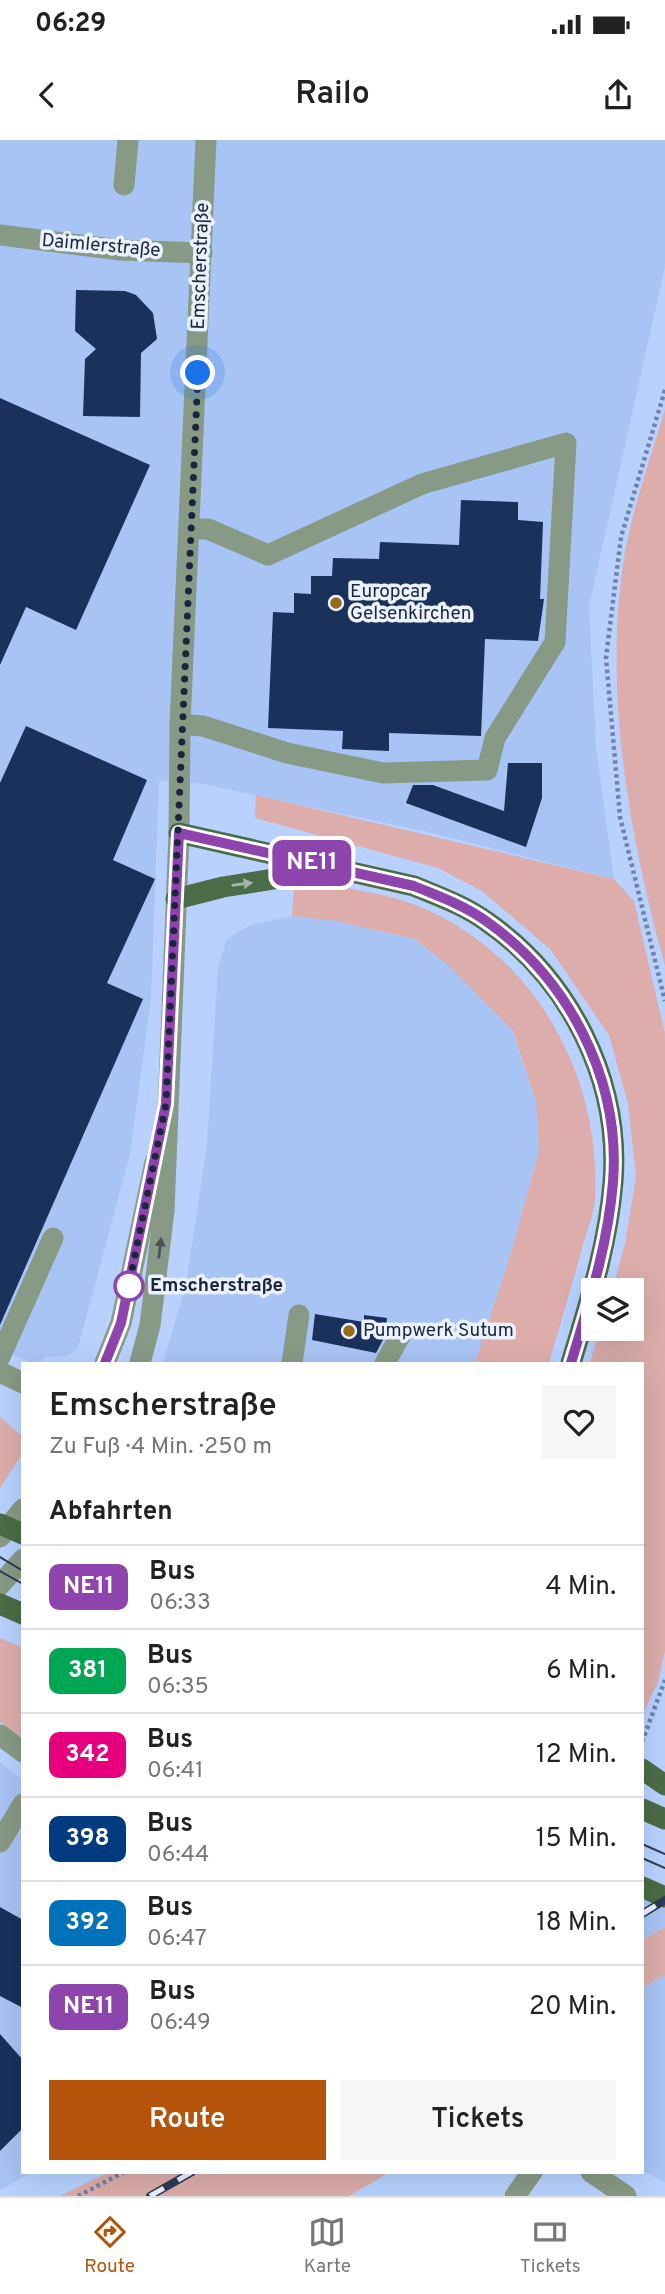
<!DOCTYPE html>
<html lang="de">
<head>
<meta charset="utf-8">
<style>
	body { margin:0; font-family:Overpass,sans-serif; background:#f6f6f6; color:#222; height:100vh; display:flex; flex-direction:column; font-size:26px; white-space:nowrap }
	* { box-sizing:border-box; margin:0 }
	p { font-size:23px; color:#767676 }
	.icon { flex:none; width:38px; height:38px; fill:none; stroke:currentColor; stroke-width:2; stroke-linecap:round; stroke-linejoin:round }
	.map { position:relative; flex:1; overflow:hidden }
	.details { position:absolute; left:21px; top:1222px; width:623px; height:812px; display:flex; flex-direction:column; background:#fff; border-radius:0px; box-shadow:0 7px 28px #0002 }
	.details>* { flex:none }
	.badge { padding:0 14px; border-radius:10px; font-size:24px; line-height:46px }
	.fabs { position:absolute; left:581px; top:1138px; display:grid; gap:14px }
	.fabs a { display:grid; place-items:center; width:63px; height:63px; border-radius:0px; background:#fff; box-shadow:0 7px 28px #0002; font-size:35px }
	.you { position:absolute; width:35px; height:35px; margin:-18px; border:5px solid #fff; border-radius:50%; background:#1a73e8; box-shadow:0 0 0 10px #1a73e833 }
	.map>.badge { position:absolute; translate:-50% -50%; box-shadow:0 0 0 4px #fff }
	h2 { padding:0 28px; font-size:26px; line-height:63px }
	.round { display:grid; place-items:center; flex:none; width:74px; height:74px; border-radius:0px; background:#f6f6f6 }
	.head { display:flex; align-items:center; justify-content:space-between; height:119px; padding:0 28px }
	h1 { font-size:33px; font-weight:600; line-height:52px }
	.primary-button { display:flex; gap:14px; margin-top:auto; padding:14px 28px }
	.primary-button a { flex:1; height:80px; border-radius:0px; background:#b45309; color:#fff; font-size:28px; font-weight:600; line-height:80px; text-align:center }
	.primary-button a+a { background:#f6f6f6; color:#222 }
	ul { padding:0; list-style:none }
	li { display:flex; align-items:center; gap:21px; height:84px; padding:0 28px; border-top:2px solid #e0e0e0 }
	li div { flex:1 }
	li b { display:block; font-size:26px }
	li em { font-style:normal }
	li .badge { min-width:77px; font-weight:700; text-align:center }
	.status { display:flex; justify-content:space-between; align-items:center; height:49px; padding:0 35px; background:#fff; direction:ltr }
	.status svg { height:19px; fill:currentColor }
	header { display:flex; justify-content:space-between; align-items:center; height:91px; padding:0 28px; background:#fff; font-size:32px; font-weight:600 }
	.dock { display:flex; justify-content:space-around; align-items:center; height:98px; border-top:2px solid #e0e0e0; background:#fff; font-size:19px; color:#767676 }
	.dock a { display:grid; justify-items:center; gap:4px }
	.dock .current { color:#b45309 }
	.map>svg:first-child { display:block }
	.built { fill:#a8c4f5 }
	.green { fill:#dcadaa }
	.building { fill:#1a315c }
	.lines { fill:none; stroke-linecap:round; stroke-linejoin:round }
	.path { stroke:#7082a5; stroke-width:4.5; stroke-dasharray:3.5 3.5; stroke-linecap:butt }
	.minor { stroke:#879a85; stroke-width:21 }
	.major { stroke:#4a6c46; stroke-width:21 }
	.tram { stroke:#2d3a52; stroke-width:2 }
	.rail-casing { stroke:#2d3a52; stroke-width:8 }
	.rail { stroke:#ebf1fd; stroke-width:5; stroke-dasharray:16; stroke-linecap:butt }
	.major-bridge { stroke:#4a6c46; stroke-width:21 }
	.oneway { fill:#a3b5ab }
	.oneway2 { fill:#465459 }
	.line-casing { stroke:#fff; stroke-width:16 }
	.line { stroke:#8e44ad; stroke-width:10 }
	.walk { stroke:#1b263c; stroke-width:7; stroke-dasharray:0 12.6 }
	.poi-dot { fill:#956e17; stroke:#ebf1fd; stroke-width:2.5 }
	.stop-dot { fill:#fff; stroke:#8e44ad; stroke-width:3.5 }
	.labels { text-anchor:middle; dominant-baseline:central; stroke-width:7; stroke-linejoin:round; paint-order:stroke }
	.street-label { font-size:19px; fill:#1b263c; stroke:#ebf1fd }
	.poi-label { font-size:19px; fill:#1b263c; stroke:#ebf1fd; text-anchor:start }
	.stop-label { font-size:19px; font-weight:bold; fill:#1b263c; stroke:#ebf1fd; text-anchor:start }
</style>
</head>
<body>
<div class="status"><b>06:29</b><svg viewBox="0 0 49 12"><path d="M0 12V9h3v3zM5 12V6h3v6zM10 12V3h3v9zM15 12V0h3v12zM26 1h20v11H26zM47 4h2v5h-2z"/></svg></div>
<header><svg class="icon" aria-label="back" viewBox="0 0 24 24"><path d="M15 5l-7 7 7 7"/></svg>Railo<svg class="icon" aria-label="share" viewBox="0 0 24 24"><path d="M12 15V3M7 8l5-5 5 5M5 13v7h14v-7"/></svg></header>
<div class="map">
<svg width="665" height="2056" viewBox="0 0 665 2056">
	<rect width="100%" height="100%" fill="#b8d1ff"/>
	<g class="built">
		<path d="M0,0H665V127L589,466L596,607L614,739L423,691L198,643L159,641L151,859L130,1014L78,1208L67,1216L45,1217L40,1223H31L0,1210Z"/>
		<path d="M292,776L335,781L415,799L448,825L512,891L536,962L539,1011L511,1113L475,1223H163L186,1145L207,1005L218,827L227,799L250,785Z"/>
		<path d="M0,1623L23,1640V2032H32L0,2050Z"/>
		<path d="M665,1749V1787L642,1800V1761Z"/>
		<path d="M665,1835V2042L642,2031V1848Z"/>
	</g>
	<g class="green">
		<path d="M665,269V826C629,694 602,550 625,412C634,364 651,316 665,269Z"/>
		<path d="M256,655L614,739L634,761L665,894V1511L658,1542L642,1576V1223H590L600,1188H632V1150H612L625,1104L636,1036L628,964L609,895L550,809L482,751L438,728L255,678Z"/>
		<path d="M343,747C365,752 389,755 410,763C531,807 602,933 595,1059C594,1074 587,1091 583,1105C572,1145 560,1184 549,1223H475L511,1113L539,1011L536,962L513,891L448,825L415,799L336,781L292,776L294,748Z"/>
		<path d="M0,1277L23,1297V1313L0,1348Z"/>
		<path d="M0,1498L23,1508V1598L0,1582Z"/>
		<path d="M665,1787V1835L642,1848V1800Z"/>
		<path d="M109,2032H390L349,2056H60Z"/>
	</g>
	<g class="building">
		<path d="M76,150L125,151L136,155L153,173L157,199L141,213L140,277L83,276L85,219L96,209L75,191Z"/>
		<path d="M0,258L150,325L76,490L26,467L0,525Z"/>
		<path d="M461,360L518,362V380L543,382L540,459H544L538,501L485,499L481,596L389,593V611L342,609L343,591L268,588L273,472L294,473V453L311,454V436H332L333,418L379,419L380,402L459,405Z"/>
		<path d="M26,586L147,640L113,720L155,739L107,843L143,859L0,1185V643Z"/>
		<path d="M508,623H542V658L526,707L406,663L413,645H433L504,671Z"/>
		<path d="M315,1174L364,1182V1175L387,1178L385,1196L376,1213L312,1200Z"/>
		<path d="M0,1767L23,1780V1868L0,1856Z"/>
		<path d="M0,1894L23,1920V1988L0,2011Z"/>
	</g>
	<g class="lines">
		<g class="path">
			<path d="M665,250L621,397L606,518L620,677L665,861"/>
			<path d="M642,1602L665,1540"/>
			<path d="M78,2056L124,2032"/>
		</g>
		<g class="minor">
			<path d="M124,45L128,0"/>
			<path d="M0,95L120,110L202,113"/>
			<path d="M180,584L203,586L287,613L383,633L487,630L495,598L555,502L566,303L422,344L268,415L208,389H190"/>
			<path d="M0,1217L53,1098"/>
			<path d="M105,1223L121,1183L155,1022"/>
			<path d="M140,1223L150,1185L164,1071L179,693L180,584L206,0"/>
			<path d="M292,1223L299,1175"/>
			<path d="M385,1223L400,1196"/>
			<path d="M0,1232L23,1243"/>
			<path d="M0,1397L23,1369"/>
			<path d="M0,1445L23,1419"/>
			<path d="M0,1595L23,1612"/>
			<path d="M0,1702L23,1664"/>
			<path d="M591,2032L626,2056"/>
			<path d="M515,2056L532,2032"/>
		</g>
		<g class="major">
			<path d="M179,693L414,746C438,756 464,765 486,781C569,838 621,940 613,1042C608,1105 589,1163 571,1223"/>
			<path d="M176,759L223,747L330,730"/>
			<path d="M0,1464L23,1474"/>
			<path d="M642,1629L665,1645"/>
			<path d="M642,1669L665,1679"/>
			<path d="M642,1747L665,1757"/>
		</g>
		<g class="tram">
			<path d="M0,1417L23,1431"/>
			<path d="M0,1431L23,1444"/>
			<path d="M642,1704L665,1714"/>
			<path d="M642,1718L665,1728"/>
		</g>
		<defs>
			<g id="rail">
				<path d="M642,1774L665,1760"/>
				<path d="M150,2056L192,2032"/>
			</g>
		</defs>
		<use href="#rail" class="rail-casing"/>
		<use href="#rail" class="rail"/>
		<path class="major-bridge" d="M0,1384L23,1394"/>
	</g>
	<defs><path id="oneway-solid" d="M-6-.8H1V-3.2L6.5 0L1 3.2V.8H-6Z" transform="scale(1.75)"/></defs>
	<use class="oneway" href="#oneway-solid" transform="translate(242 744) rotate(-8)"/>
	<use class="oneway2" href="#oneway-solid" transform="translate(160 1108) rotate(-83)"/>
	<g class="lines">
		<defs>
			<path id="line" d="M105,1223L121,1183L166,964L179,693L414,746C438,756 464,765 486,781C569,839 621,940 613,1042C608,1105 589,1163 571,1223"/>
		</defs>
		<use href="#line" class="line-casing"/>
		<use href="#line" class="line"/>
		<path class="walk" d="M129,1146L128,1149L166,964L198,233"/>
	</g>
	<g class="poi-dot">
		<circle cx="336" cy="463" r="7"/>
		<circle cx="349" cy="1191" r="7"/>
	</g>
	<circle class="stop-dot" cx="129" cy="1146" r="14"/>
	<g class="labels">
		<g class="street-label">
			<text transform="translate(101 106) rotate(5)">Daimlerstraße</text>
			<text transform="translate(201 126) rotate(-88)">Emscherstraße</text>
		</g>
		<g class="poi-label">
			<text x="350" y="452">Europcar<tspan x="350" dy="22">Gelsenkirchen</tspan></text>
			<text x="363" y="1191">Pumpwerk Sutum</text>
		</g>
		<g class="stop-label">
			<text x="150" y="1146">Emscherstraße</text>
		</g>
	</g>
</svg>
<div class="fabs">
<a><svg class="icon" aria-label="layers" viewBox="0 0 24 24"><path d="M12 4l9 5-9 5-9-5zM3 14l9 5 9-5"/></svg></a>
</div>
<div class="you" style="left:198px;top:233px"></div>
<b class="badge" style="left:312px;top:723px;background:#8e44ad;color:#fff">NE11</b>
<section class="details">
<div class="head"><div><h1>Emscherstraße</h1><p>Zu Fuß · 4 Min. · 250 m</p></div><a class="round"><svg class="icon" aria-label="heart" viewBox="0 0 24 24"><path d="M12 20l-8-8c-3-5 5-10 8-4 3-6 11-1 8 4z"/></svg></a></div>
<h2>Abfahrten</h2>
<ul>
<li><span class="badge" style="background:#8e44ad;color:#fff">NE11</span><div><b>Bus</b><p>06:33</p></div><em>4 Min.</em></li>
<li><span class="badge" style="background:#00a651;color:#fff">381</span><div><b>Bus</b><p>06:35</p></div><em>6 Min.</em></li>
<li><span class="badge" style="background:#e6007e;color:#fff">342</span><div><b>Bus</b><p>06:41</p></div><em>12 Min.</em></li>
<li><span class="badge" style="background:#003b80;color:#fff">398</span><div><b>Bus</b><p>06:44</p></div><em>15 Min.</em></li>
<li><span class="badge" style="background:#0072bc;color:#fff">392</span><div><b>Bus</b><p>06:47</p></div><em>18 Min.</em></li>
<li><span class="badge" style="background:#8e44ad;color:#fff">NE11</span><div><b>Bus</b><p>06:49</p></div><em>20 Min.</em></li>
</ul>
<div class="primary-button"><a>Route</a><a>Tickets</a></div>
</section>
</div>
<nav class="dock">
<a class="current"><svg class="icon" aria-label="directions" viewBox="0 0 24 24"><path d="M12 3l9 9-9 9-9-9zM9 14v-3h6M13 9l2 2-2 2"/></svg>Route</a>
<a><svg class="icon" aria-label="map" viewBox="0 0 24 24"><path d="M3 6l6-2 6 2 6-2v14l-6 2-6-2-6 2zM9 4v14M15 6v14"/></svg>Karte</a>
<a><svg class="icon" aria-label="tickets" viewBox="0 0 24 24"><path d="M3 7h18v10H3zM15 7v10"/></svg>Tickets</a>
</nav>
</body>
</html>
